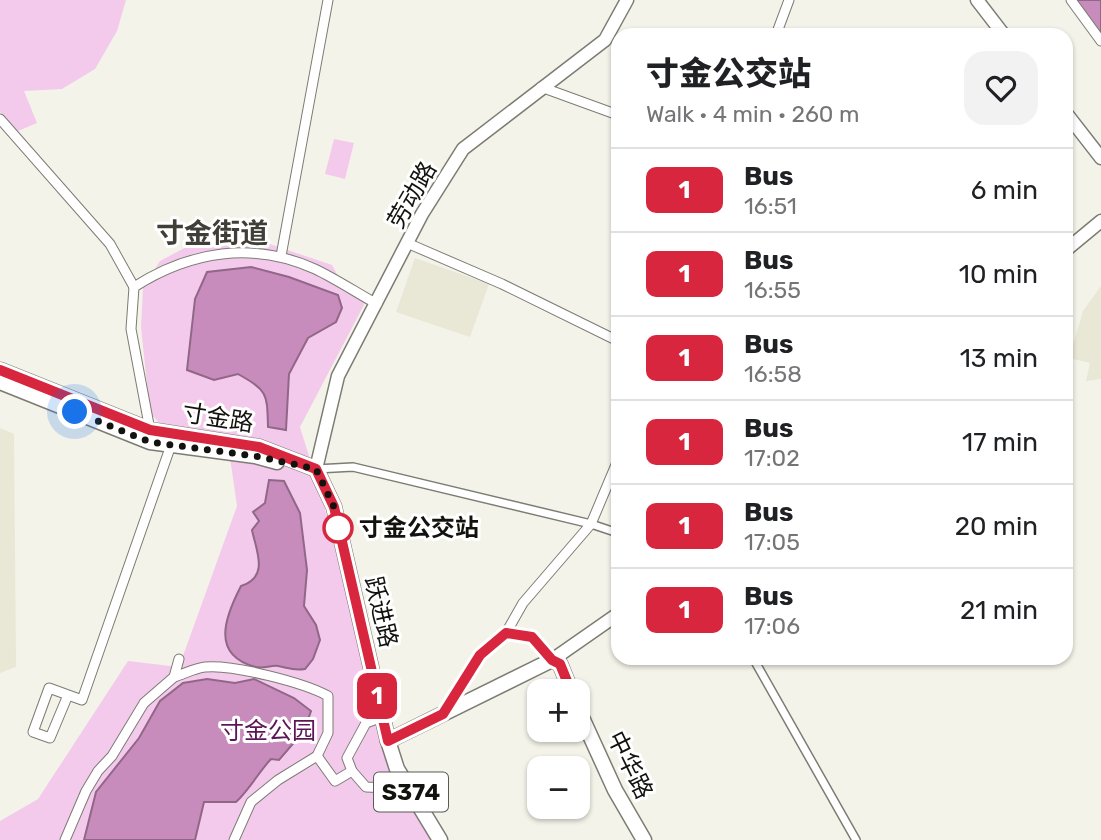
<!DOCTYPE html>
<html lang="en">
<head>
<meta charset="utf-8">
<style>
	body { margin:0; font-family:Rubik,"Noto Sans SC",sans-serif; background:#f2f2f2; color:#202124; height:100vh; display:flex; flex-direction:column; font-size:26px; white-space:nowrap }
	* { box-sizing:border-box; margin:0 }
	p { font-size:23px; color:#757577 }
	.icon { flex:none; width:38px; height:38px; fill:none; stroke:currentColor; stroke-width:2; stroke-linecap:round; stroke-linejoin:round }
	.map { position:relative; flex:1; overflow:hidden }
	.drawer { position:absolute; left:611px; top:28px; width:462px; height:637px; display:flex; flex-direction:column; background:#fff; border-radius:21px; box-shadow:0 2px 5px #0004 }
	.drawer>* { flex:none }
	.badge { padding:0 14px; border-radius:10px; font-size:24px; line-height:46px }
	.fabs { position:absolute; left:527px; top:679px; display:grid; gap:14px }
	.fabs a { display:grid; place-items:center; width:63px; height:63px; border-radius:14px; background:#fff; box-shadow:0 2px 5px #0004; font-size:35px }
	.you { position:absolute; width:35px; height:35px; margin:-18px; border:5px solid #fff; border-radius:50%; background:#1a73e8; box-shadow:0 0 0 10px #1a73e833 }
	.map>.badge { position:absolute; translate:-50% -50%; box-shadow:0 0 0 4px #fff }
	.round { display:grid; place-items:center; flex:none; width:74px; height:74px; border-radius:21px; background:#f2f2f2 }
	.headline { display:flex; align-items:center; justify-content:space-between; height:119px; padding:0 35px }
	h1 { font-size:33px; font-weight:800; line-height:52px }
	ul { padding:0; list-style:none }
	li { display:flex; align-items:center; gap:21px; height:84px; padding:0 35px; border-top:2px solid #e0e0e0 }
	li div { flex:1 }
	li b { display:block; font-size:26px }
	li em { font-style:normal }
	li .badge { min-width:77px; font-weight:700; text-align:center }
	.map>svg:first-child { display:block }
	.built { fill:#e9e7d6 }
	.green { fill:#f4caec }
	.water { fill:#c78bbc; stroke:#916788; stroke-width:2 }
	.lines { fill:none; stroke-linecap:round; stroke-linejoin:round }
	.pedestrian-casing { stroke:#7d7c73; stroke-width:10 }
	.minor-casing { stroke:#7d7c73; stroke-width:11 }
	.tertiary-casing { stroke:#7d7c73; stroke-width:15 }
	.primary-casing { stroke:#7d7c73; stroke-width:17 }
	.pedestrian { stroke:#fff; stroke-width:7 }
	.minor { stroke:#fff; stroke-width:9 }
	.tertiary { stroke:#fff; stroke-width:12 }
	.primary { stroke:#fff; stroke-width:14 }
	.line-casing { stroke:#fff; stroke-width:16 }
	.line { stroke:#d7263d; stroke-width:10 }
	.walk { stroke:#12120e; stroke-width:7; stroke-dasharray:0 12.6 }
	.stop-dot { fill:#fff; stroke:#d7263d; stroke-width:3.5 }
	.labels { text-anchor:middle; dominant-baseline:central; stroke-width:6; stroke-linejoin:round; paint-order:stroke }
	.shield { fill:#fff; stroke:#595956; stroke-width:2 }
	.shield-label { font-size:23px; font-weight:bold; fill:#12120e }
	.street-label { font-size:24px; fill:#12120e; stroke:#fff }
	.stop-label { font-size:24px; font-weight:bold; fill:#12120e; stroke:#fff; text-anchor:start }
	.park-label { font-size:24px; fill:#5d1655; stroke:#fff }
	.quarter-label { font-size:28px; font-weight:bold; fill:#403f37; stroke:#fff }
</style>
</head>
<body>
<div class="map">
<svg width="1101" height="840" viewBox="0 0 1101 840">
	<rect width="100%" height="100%" fill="#f3f3e9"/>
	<g class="built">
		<path d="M415,258L489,284L470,337L396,312Z"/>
		<path d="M1101,286V379L1086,381L1090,363L1069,358L1083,311Z"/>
		<path d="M0,428L14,434L16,667L0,673Z"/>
	</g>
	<g class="green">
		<path d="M0,0H126L117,31L95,69L62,89L24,91L37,123L18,131L0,112Z"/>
		<path d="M334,139L354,143L345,179L325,174Z"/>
		<path d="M255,239L332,265L343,285L365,303L300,427L323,501L392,773L431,840H0V821L38,799L128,661L179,667L237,506L227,437L165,429L150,413L141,327L143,288L160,261L188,246Z"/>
	</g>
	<g class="water">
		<path d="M1074,0H1101V36Z"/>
		<path d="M251,267L289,277L338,295L342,308L336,322L308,338L289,374L286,430L268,427C267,393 268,391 238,374L214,380L187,370L195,299L207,272Z"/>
		<path d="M269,480L284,481L300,513L307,570L304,606L316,625L320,640L313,659L305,669C293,671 289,668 278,666C271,665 263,669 256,667C210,655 225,617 241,586C270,577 256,550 252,530L259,521L253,512L265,503Z"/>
		<path d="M207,679L235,683L254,679L294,698L311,711L304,731L279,760L271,759C258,773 250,789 236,802H204L195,840H84L96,792L139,738L160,701L183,683Z"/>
	</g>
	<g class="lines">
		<defs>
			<g id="pedestrian">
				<path d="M316,469L353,467L591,524L618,533"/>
				<path d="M753,658L856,840"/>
			</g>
			<g id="minor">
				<path d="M1071,0L1101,41"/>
				<path d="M776,35L789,0"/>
				<path d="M541,87L618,115"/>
				<path d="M0,119L110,244L134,287"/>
				<path d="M407,243L502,284L618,341"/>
				<path d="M281,256L328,0"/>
				<path d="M150,430L131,329L134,287C190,251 253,241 315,269C336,279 357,293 377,304"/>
				<path d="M506,633L523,603L591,524L618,460"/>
				<path d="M174,677C184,674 195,668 205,667C232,664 305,683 328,696V733L317,756"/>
				<path d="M68,695L50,738L33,732L49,688L82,700L171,445"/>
				<path d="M446,710L480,655L506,633L532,637L552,660"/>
				<path d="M352,771L366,787L390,788L403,779"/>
				<path d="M65,840L86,791L98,771L112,756L144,703L174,677L179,659"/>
				<path d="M234,840L251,802L278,780L317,756L335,781L352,771L347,758L366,723L382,717"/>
			</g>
			<g id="tertiary">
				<path d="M977,0L1004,35"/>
				<path d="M1066,113L1101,158"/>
				<path d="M1066,250L1101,221"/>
				<path d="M316,469L338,376L422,214L463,149L605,40L627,0"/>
				<path d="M552,660L618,614"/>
			</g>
			<g id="primary">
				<path d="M0,370L150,430L259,447L316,469"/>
				<path d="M0,382L150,442L255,456L277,462"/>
				<path d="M316,469L334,507L388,741L397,769L440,840"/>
				<path d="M578,709L615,790L644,840"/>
				<path d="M388,741L552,660L560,664L571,691"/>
			</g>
		</defs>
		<use href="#pedestrian" class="pedestrian-casing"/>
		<use href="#minor" class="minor-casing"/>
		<use href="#tertiary" class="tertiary-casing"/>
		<use href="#primary" class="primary-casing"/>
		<use href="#pedestrian" class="pedestrian"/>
		<use href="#minor" class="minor"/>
		<use href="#tertiary" class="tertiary"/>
		<use href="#primary" class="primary"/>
	</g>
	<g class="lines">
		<defs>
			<path id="line" d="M0,370L150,430L259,447L316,469L334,507L388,741L443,714L480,655L506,633L532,637L552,660L560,664L571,691"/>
		</defs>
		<use href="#line" class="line-casing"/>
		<use href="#line" class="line"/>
		<path class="walk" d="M75,412L150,442L255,456L316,469L334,507L338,528"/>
	</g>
	<circle class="stop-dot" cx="338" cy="528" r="14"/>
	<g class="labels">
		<rect class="shield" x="374" y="772.5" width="74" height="39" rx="5"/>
		<g class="shield-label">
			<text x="411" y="792">S374</text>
		</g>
		<g class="street-label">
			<text transform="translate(412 195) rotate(-60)">劳动路</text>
			<text transform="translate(218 418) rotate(9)">寸金路</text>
			<text transform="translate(381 612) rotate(77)">跃进路</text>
			<text transform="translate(630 765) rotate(64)">中华路</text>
		</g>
		<g class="stop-label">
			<text x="359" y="528">寸金公交站</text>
		</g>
		<g class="park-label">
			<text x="268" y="731">寸金公园</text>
		</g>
		<g class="quarter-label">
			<text x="212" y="233">寸金街道</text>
		</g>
	</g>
</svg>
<div class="fabs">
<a>+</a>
<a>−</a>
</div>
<div class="you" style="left:75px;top:412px"></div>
<b class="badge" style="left:377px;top:696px;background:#d7263d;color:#fff">1</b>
<section class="drawer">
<div class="headline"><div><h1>寸金公交站</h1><p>Walk · 4 min · 260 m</p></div><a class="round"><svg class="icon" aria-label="heart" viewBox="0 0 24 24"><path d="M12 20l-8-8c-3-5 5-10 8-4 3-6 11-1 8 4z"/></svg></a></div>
<ul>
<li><span class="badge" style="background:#d7263d;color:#fff">1</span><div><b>Bus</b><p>16:51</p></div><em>6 min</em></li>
<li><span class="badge" style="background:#d7263d;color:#fff">1</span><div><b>Bus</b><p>16:55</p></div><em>10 min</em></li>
<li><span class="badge" style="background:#d7263d;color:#fff">1</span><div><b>Bus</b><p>16:58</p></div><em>13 min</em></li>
<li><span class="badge" style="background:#d7263d;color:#fff">1</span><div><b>Bus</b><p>17:02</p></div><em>17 min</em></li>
<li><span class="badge" style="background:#d7263d;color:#fff">1</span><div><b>Bus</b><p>17:05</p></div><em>20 min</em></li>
<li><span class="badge" style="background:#d7263d;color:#fff">1</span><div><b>Bus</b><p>17:06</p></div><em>21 min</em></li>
</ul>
</section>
</div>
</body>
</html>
